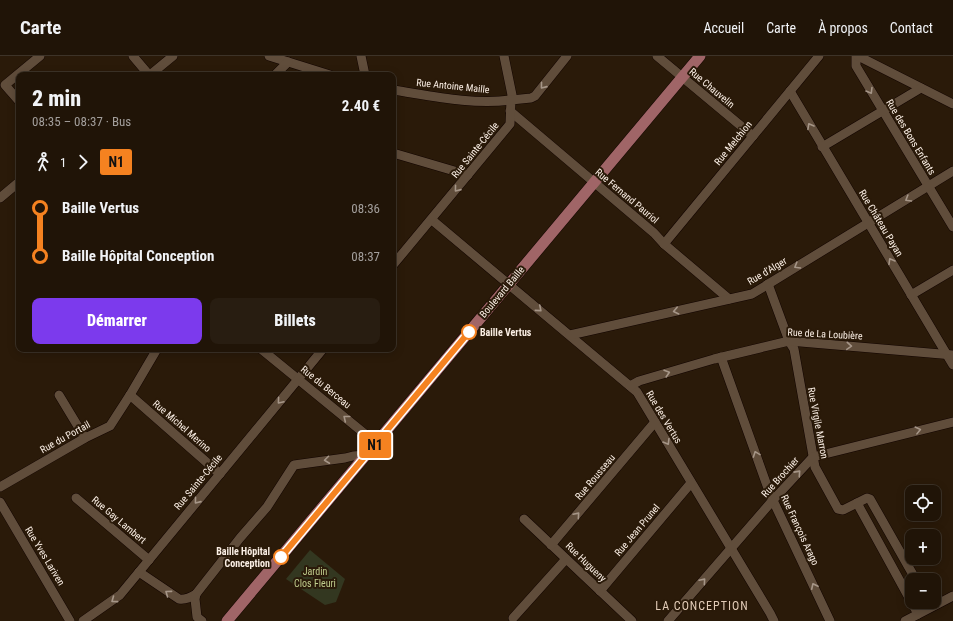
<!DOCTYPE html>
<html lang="fr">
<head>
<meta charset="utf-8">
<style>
	body { margin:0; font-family:"Roboto Condensed",sans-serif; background:#281d11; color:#f1f3f6; height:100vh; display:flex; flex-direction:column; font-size:15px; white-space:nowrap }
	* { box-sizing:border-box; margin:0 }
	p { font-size:13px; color:#a29e9b }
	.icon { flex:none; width:22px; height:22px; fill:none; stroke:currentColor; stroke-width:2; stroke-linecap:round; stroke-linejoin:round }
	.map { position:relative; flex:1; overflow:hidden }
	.details { position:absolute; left:16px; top:16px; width:380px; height:280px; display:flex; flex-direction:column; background:#201407; border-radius:8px; box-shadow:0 2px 10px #0003,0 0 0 1px #3d3328 }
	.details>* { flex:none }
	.badge { padding:0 8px; border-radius:3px; font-size:14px; line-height:26px }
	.tools { position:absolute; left:905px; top:429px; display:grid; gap:8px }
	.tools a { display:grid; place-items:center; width:36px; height:36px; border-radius:8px; background:#201407; box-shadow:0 2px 10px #0003,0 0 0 1px #3d3328; font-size:20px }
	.map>.badge { position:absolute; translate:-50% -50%; box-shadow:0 0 0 2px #fff }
	.legs { display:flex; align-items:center; gap:6px; height:44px; padding:0 16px; font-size:13px }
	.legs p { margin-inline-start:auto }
	.summary { display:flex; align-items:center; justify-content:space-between; height:68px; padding:0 16px }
	h1 { font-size:22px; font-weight:800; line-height:30px }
	.action { display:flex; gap:8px; margin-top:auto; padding:8px 16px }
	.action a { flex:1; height:46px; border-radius:8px; background:#7c3aed; color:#fff; font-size:16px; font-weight:800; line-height:46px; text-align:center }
	.action a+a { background:#281d11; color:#f1f3f6 }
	ul { padding:0 16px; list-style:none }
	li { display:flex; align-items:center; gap:14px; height:48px; font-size:15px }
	li i { display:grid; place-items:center; width:6px; height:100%; margin:0 5px; background:currentColor }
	li i::after { content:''; width:10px; height:10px; margin:-5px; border:3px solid; border-radius:50%; background:#201407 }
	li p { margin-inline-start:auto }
	li:first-child i { background:linear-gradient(#0000 50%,currentColor 0) }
	li:last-child i { background:linear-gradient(currentColor 50%,#0000 0) }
	header { display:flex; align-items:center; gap:24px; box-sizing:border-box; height:56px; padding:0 20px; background:#201407; border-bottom:1px solid #3d3328 }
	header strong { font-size:19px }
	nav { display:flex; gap:22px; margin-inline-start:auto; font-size:14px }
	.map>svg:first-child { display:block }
	.green { fill:#333720 }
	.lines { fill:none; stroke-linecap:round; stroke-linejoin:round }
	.minor-casing { stroke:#120400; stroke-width:10 }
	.major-casing { stroke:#120400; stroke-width:12 }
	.minor { stroke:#604d3b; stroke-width:9 }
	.major { stroke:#a06567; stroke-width:11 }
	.oneway { stroke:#a69688 }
	.line-1-casing { stroke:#fff; stroke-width:9 }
	.line-1 { stroke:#f58220; stroke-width:6 }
	.stop-1-dot { fill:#fff; stroke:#f58220; stroke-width:2 }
	.labels { text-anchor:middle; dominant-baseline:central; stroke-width:4; stroke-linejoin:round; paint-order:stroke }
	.street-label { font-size:10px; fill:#fbefe5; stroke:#2a1a09 }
	.stop-label { font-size:10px; font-weight:bold; fill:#fbefe5; stroke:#2a1a09; text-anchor:start }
	.park-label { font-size:10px; fill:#c0cd8d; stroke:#2a1a09 }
	.quarter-label { font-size:12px; letter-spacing:1px; fill:#e2ccb7; stroke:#2a1a09 }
</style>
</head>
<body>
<header>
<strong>Carte</strong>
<nav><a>Accueil</a><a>Carte</a><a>À propos</a><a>Contact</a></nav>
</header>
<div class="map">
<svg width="953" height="565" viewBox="0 0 953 565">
	<rect width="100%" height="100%" fill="#2a1a09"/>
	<path class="green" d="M310,494L345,523L336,546L325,549L286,523Z"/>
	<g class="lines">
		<defs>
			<g id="minor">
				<path d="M133,0L149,19"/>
				<path d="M269,0L330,19"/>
				<path d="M361,0L365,19"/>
				<path d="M657,0L753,80"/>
				<path d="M856,0V10L953,171"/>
				<path d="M858,0L953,48"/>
				<path d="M150,19L173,0"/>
				<path d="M275,19L288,6"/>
				<path d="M393,34C432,40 472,49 511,44L512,39L504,0"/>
				<path d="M790,35L953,309"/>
				<path d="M19,45L5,29L40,0"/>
				<path d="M510,55L654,177L664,188L729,243"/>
				<path d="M822,91L921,32"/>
				<path d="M393,97L468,119"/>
				<path d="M0,142L19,126"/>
				<path d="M432,164L637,336L770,557L774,565"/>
				<path d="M664,188L819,0"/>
				<path d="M393,209L510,68L511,44L531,42L535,40L567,0"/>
				<path d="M768,228L789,285L794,293L815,411L838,453L843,454L867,442L870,443L916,524"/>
				<path d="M911,239L953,214"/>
				<path d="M570,279L752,238L953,115"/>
				<path d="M261,293L376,387"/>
				<path d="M721,301L770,438L830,565"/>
				<path d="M630,330L639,325L714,303L789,285L953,299"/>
				<path d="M59,339L85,382"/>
				<path d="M130,339L220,418"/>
				<path d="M0,431L85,382L110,370L130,339L157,293"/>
				<path d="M76,442L149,504"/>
				<path d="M0,446L70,565"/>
				<path d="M857,447L918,558"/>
				<path d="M524,463L632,565"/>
				<path d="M551,489L655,366"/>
				<path d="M139,516L179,543C186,544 191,541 196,538L240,482L267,451L294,409L345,402L353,400L366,399"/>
				<path d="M600,535L691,427"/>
				<path d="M196,538L195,543L197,561L202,565"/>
				<path d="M513,562L566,503"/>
				<path d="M83,565L120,539L323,293"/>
				<path d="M668,565L773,444L813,401L953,366"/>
				<path d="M905,565L953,540"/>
			</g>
			<path id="major" d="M227,565L700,0"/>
		</defs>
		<use href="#minor" class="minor-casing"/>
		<use href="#major" class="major-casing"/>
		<use href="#minor" class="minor"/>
		<use href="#major" class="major"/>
	</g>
	<defs><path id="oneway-chevron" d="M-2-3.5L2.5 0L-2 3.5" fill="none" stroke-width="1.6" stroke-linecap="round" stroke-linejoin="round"/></defs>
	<g class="oneway">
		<use href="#oneway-chevron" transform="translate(543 30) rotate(129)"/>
		<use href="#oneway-chevron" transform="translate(870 35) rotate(59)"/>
		<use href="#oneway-chevron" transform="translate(810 70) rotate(-119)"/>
		<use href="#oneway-chevron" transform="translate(457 133) rotate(129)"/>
		<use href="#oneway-chevron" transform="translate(908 143) rotate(149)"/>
		<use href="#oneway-chevron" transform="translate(891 205) rotate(-120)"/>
		<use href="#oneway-chevron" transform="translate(797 210) rotate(149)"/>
		<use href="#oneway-chevron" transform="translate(539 253) rotate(40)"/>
		<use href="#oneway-chevron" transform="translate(676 255) rotate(167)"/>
		<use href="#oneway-chevron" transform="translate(849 290) rotate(4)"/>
		<use href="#oneway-chevron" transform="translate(667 317) rotate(-17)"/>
		<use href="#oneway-chevron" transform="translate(280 345) rotate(130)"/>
		<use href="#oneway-chevron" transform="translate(346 362) rotate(-141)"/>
		<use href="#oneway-chevron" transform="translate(918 374) rotate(-14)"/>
		<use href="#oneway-chevron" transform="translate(667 386) rotate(59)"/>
		<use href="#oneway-chevron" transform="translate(756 398) rotate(-110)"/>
		<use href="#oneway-chevron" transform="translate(327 404) rotate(173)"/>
		<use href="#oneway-chevron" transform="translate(798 417) rotate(-48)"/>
		<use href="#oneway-chevron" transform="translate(197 445) rotate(129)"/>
		<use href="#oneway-chevron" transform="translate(577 459) rotate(-49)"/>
		<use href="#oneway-chevron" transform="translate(703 525) rotate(-49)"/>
		<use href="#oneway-chevron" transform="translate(814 530) rotate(-115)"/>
		<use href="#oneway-chevron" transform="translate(168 537) rotate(-144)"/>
		<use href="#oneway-chevron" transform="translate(114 544) rotate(144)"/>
	</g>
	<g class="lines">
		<defs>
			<path id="line-1" d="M281,501L469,276"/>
		</defs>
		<use href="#line-1" class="line-1-casing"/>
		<use href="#line-1" class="line-1"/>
	</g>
	<g class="stop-1-dot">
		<circle cx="469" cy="276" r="7"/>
		<circle cx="281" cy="501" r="7"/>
	</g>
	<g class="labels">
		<g class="street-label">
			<text transform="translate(453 30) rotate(6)">Rue Antoine Maille</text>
			<text transform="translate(712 32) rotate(40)">Rue Chauvelin</text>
			<text transform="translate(911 81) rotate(59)">Rue des Bons Enfants</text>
			<text transform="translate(733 87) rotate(-51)">Rue Melchion</text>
			<text transform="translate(475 94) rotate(-51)">Rue Sainte-Cécile</text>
			<text transform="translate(627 140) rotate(40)">Rue Fernand Pauriol</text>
			<text transform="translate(881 167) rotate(59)">Rue Château Payan</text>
			<text transform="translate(767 215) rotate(-31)">Rue d'Alger</text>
			<text transform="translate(502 236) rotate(-50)">Boulevard Baille</text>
			<text transform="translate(825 278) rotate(3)">Rue de La Loubière</text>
			<text transform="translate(326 331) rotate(39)">Rue du Berceau</text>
			<text transform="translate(664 361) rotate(59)">Rue des Vertus</text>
			<text transform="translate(818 367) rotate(79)">Rue Virgile Marron</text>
			<text transform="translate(182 370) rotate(41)">Rue Michel Merino</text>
			<text transform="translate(65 381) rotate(-29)">Rue du Portail</text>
			<text transform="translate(595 421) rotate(-50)">Rue Rousseau</text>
			<text transform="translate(780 421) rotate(-48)">Rue Brochier</text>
			<text transform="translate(198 426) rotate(-50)">Rue Sainte-Cécile</text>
			<text transform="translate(119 464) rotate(40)">Rue Gay Lambert</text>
			<text transform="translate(637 474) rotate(-50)">Rue Jean Prunel</text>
			<text transform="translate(800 474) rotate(65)">Rue François Arago</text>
			<text transform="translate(45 500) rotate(59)">Rue Yves Lariven</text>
			<text transform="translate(586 506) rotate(44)">Rue Hugueny</text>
		</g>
		<g class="stop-label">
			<text x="480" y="276">Baille Vertus</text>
			<text x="270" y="495" text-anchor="end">Baille Hôpital<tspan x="270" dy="12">Conception</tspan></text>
		</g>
		<g class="park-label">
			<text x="315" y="515">Jardin<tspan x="315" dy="12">Clos Fleuri</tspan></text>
		</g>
		<g class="quarter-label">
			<text x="702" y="550">LA CONCEPTION</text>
		</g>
	</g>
</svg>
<div class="tools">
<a><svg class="icon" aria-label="locate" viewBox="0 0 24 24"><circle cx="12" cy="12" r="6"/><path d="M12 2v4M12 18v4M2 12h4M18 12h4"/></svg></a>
<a>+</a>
<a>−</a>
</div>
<b class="badge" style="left:375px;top:389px;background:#f58220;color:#111">N1</b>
<section class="details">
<div class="summary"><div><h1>2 min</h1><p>08:35 – 08:37 · Bus</p></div><b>2.40 €</b></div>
<div class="legs"><svg class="icon" aria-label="walk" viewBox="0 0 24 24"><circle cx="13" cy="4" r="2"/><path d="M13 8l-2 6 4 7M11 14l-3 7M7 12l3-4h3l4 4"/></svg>1<svg class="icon" aria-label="forward" viewBox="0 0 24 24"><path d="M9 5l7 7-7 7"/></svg><b class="badge" style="background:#f58220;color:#111">N1</b></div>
<ul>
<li><i style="color:#f58220"></i><b>Baille Vertus</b><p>08:36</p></li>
<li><i style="color:#f58220"></i><b>Baille Hôpital Conception</b><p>08:37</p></li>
</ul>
<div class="action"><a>Démarrer</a><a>Billets</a></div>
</section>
</div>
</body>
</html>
